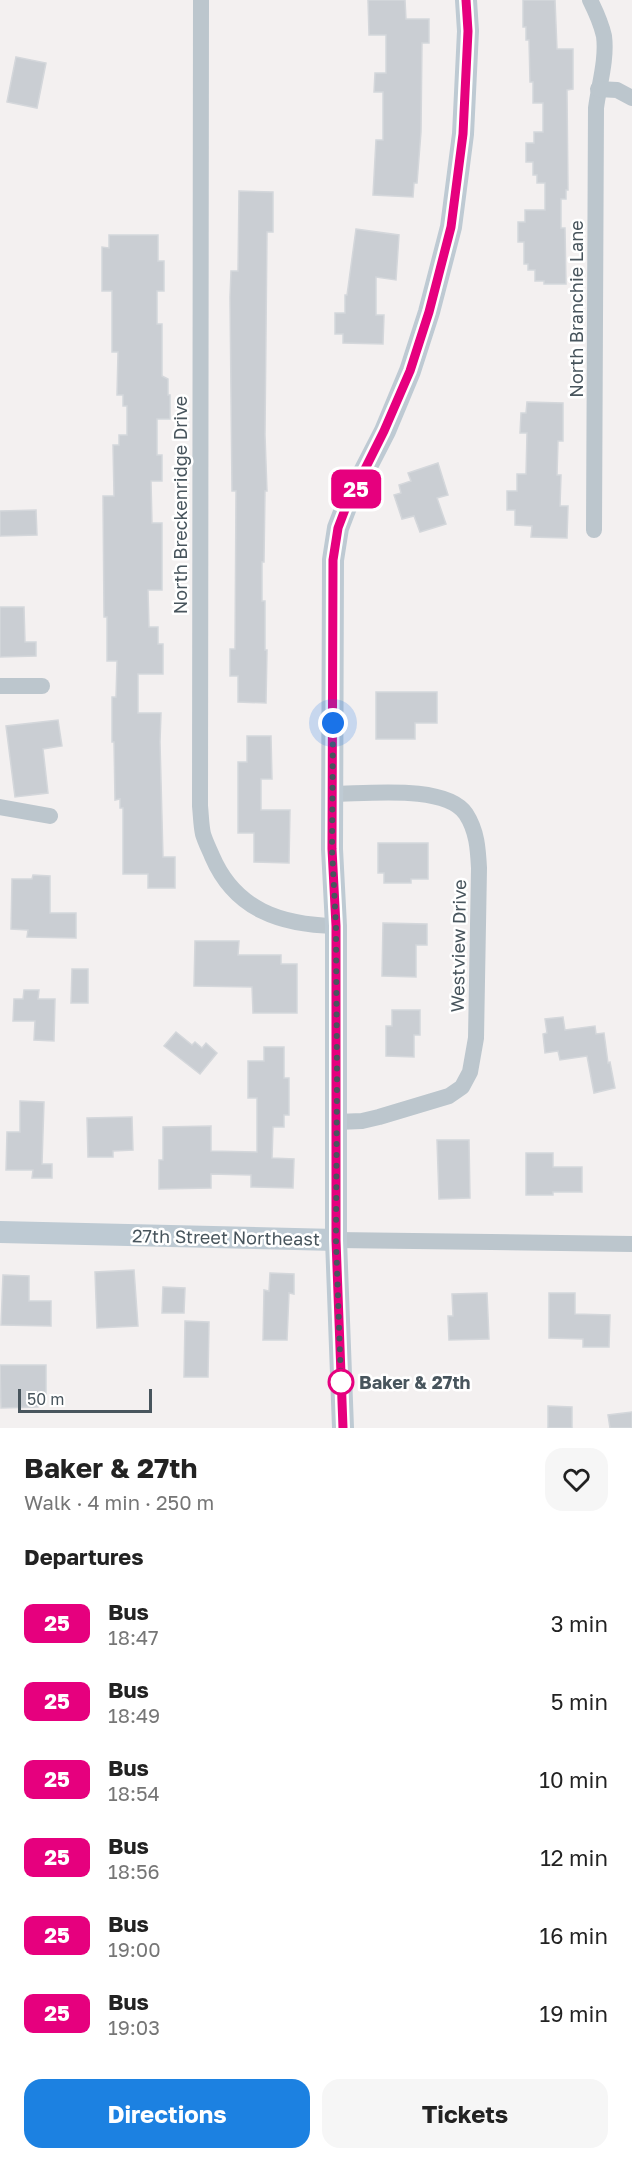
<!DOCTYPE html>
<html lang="en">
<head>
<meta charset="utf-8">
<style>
	body { margin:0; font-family:"Golos Text",sans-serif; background:#f6f6f6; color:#222; height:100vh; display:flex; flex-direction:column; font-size:22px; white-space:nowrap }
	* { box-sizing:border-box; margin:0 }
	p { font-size:20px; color:#767676 }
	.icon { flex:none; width:33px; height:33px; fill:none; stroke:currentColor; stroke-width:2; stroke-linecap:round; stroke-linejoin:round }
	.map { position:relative; height:1428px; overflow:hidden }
	.details { display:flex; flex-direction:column; background:#fff; flex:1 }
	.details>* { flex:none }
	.badge { padding:0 12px; border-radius:9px; font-size:21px; line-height:39px }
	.scale { position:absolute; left:18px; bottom:15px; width:134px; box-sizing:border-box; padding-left:6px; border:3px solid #48555d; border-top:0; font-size:16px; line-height:21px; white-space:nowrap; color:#48555d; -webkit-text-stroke:4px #fff; paint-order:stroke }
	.you { position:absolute; width:30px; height:30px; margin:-15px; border:4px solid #fff; border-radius:50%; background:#1a73e8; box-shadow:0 0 0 9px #1a73e833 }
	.map>.badge { position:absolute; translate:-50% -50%; box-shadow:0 0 0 3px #fff }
	h2 { padding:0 24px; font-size:22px; line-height:54px }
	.round { display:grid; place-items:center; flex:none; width:63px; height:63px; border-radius:18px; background:#f6f6f6 }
	.overview { display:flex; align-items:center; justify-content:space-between; height:102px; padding:0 24px }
	h1 { font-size:28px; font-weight:700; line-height:45px }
	.primary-button { display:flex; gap:12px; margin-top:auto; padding:12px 24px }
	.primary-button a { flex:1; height:69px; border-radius:18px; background:#1c81e1; color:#fff; font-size:24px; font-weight:700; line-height:69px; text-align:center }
	.primary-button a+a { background:#f6f6f6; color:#222 }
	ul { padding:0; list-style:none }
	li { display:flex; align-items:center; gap:18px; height:78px; padding:0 24px }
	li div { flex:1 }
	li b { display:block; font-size:22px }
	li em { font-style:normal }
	li .badge { min-width:66px; font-weight:700; text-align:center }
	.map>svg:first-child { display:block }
	.building { fill:#caced3; stroke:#d4d7db; stroke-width:1.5 }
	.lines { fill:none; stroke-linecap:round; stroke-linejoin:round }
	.street { stroke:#bcc6cd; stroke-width:16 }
	.secondary { stroke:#becad3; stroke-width:22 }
	.line-casing { stroke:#fff; stroke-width:14 }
	.line { stroke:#e6007e; stroke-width:9 }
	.walk { stroke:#48555d; stroke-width:6; stroke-dasharray:0 10.8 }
	.stop-dot { fill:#fff; stroke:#e6007e; stroke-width:3 }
	.labels { text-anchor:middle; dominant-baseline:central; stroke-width:5; stroke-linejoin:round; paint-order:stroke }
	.street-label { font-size:18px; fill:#48555d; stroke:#fff }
	.stop-label { font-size:18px; font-weight:bold; fill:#48555d; stroke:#fff; text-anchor:start }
</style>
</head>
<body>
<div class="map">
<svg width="632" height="1428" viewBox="0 0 632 1428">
	<rect width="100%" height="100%" fill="#f3f0f0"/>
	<g class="building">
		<path d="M368,0H405L406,19H429V43H422L421,132L417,183H414L413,197L373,195L376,140H383V92H374L375,73H386V35H369Z"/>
		<path d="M523,0H555L557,49H573V89L567,90L568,190H566V199H561V228H565L566,284H544V281H535V270H528V264H524V242H518V222H525V210H545V183H537V175H533V162H526V143H534V132H543V103H533V82H530L529,40H526V27H523Z"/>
		<path d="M16,57L46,63L37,108L7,102Z"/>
		<path d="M239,191L273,192V232H267L265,435L267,491H265L264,562H262V601H265V650H267L266,703L238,702V676H230V649H235L236,491H232L230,297L231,271H238Z"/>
		<path d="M356,229L399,235L396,280L376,277V315H384L383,344L343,343V334H335V313H345V295H347Z"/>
		<path d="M109,235H158V261H164V291H157V324H162V376L168,379V395H170V419H157V455H162V481H151L152,523H162V590H148L149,627H158V644H163V674H138V713H161L160,742L163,857H175V888H148V874H123V808H120V799L115,800L114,742H112V697H116L117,661H107V617H104L103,496H114L113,445H119V435H127V406H123V395H117L118,352H112V291H102V247L109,248Z"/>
		<path d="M527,402L563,403V441H558L557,475H561L560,506H568L567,538L531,537L532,526L515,525V510H507V491H517V474H526L527,433H520L521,413H526Z"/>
		<path d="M438,463L448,495L437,498L446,524L420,532L414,516L402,519L394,495L401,493L399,485L411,481L408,473Z"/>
		<path d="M36,510L37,535L0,536V511Z"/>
		<path d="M0,607H24L25,642H36V656L0,657Z"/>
		<path d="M376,692H437V723H415V739H376Z"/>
		<path d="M58,720L62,746L43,749L48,793L15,797L6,726Z"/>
		<path d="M247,736H271L272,779H261V810H290L289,863L254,862V833H238V762H247Z"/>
		<path d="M378,843H428V879H411V883H384V873H378Z"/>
		<path d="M33,875L50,876V913H76V938L27,937L28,930L11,929L12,879H32Z"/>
		<path d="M383,923L427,924V945H416V977L382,976Z"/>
		<path d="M195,941H239L238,955H281V964H297V1013H253L252,987L194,986Z"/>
		<path d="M72,969H88V1003H71Z"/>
		<path d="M24,990H39L38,999H55L54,1041L34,1040L35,1021H13L14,999H23Z"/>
		<path d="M392,1010H420V1035H414V1057L386,1056V1026H392Z"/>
		<path d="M563,1017L565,1030L595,1026L596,1034L604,1033L608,1063L610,1062L615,1088L594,1093L587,1056L560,1060L558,1051L545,1053L543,1034L547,1033L545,1019Z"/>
		<path d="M176,1032L192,1045L195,1042L202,1048L206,1043L217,1053L200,1074L164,1046Z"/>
		<path d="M264,1047H284V1078H289V1115H284V1127H273L272,1158L294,1159L293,1188L251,1187V1175L211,1174V1188L159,1189V1160H163V1127L211,1126V1151L257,1152V1098H248V1061H264Z"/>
		<path d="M20,1101L44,1102L42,1164H52V1178H32L33,1170H6L7,1132H20Z"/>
		<path d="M132,1117L133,1150L113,1151V1157H88L87,1118Z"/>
		<path d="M437,1140H469L470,1198L439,1199Z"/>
		<path d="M526,1153H553V1167H582V1192H553V1195H526Z"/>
		<path d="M134,1270L138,1326L97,1328L95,1272Z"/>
		<path d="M270,1273L294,1274V1294L289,1293L287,1340H263L264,1290L269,1291Z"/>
		<path d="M3,1275L29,1276V1301H51V1326L1,1325Z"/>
		<path d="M163,1287L185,1288L184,1313H162Z"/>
		<path d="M487,1293L489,1339L449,1340L448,1316H453L452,1294Z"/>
		<path d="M549,1293H575V1314L610,1315L609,1347H583V1339L549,1338Z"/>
		<path d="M185,1321L209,1322L208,1377H184Z"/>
		<path d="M0,1365H46V1394L38,1395V1407L1,1408Z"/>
		<path d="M548,1406L572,1407V1428H548Z"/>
		<path d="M632,1412V1428H610L608,1415Z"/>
	</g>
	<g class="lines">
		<g class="street">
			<path d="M201,0L200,806C201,815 201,825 203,834C205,841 209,849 212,856C235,910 281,925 336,926"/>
			<path d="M590,0C596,12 601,23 604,36C607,59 599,85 596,108L594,530"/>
			<path d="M598,89L617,90L632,98"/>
			<path d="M0,686H42"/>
			<path d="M333,794C366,794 446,784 466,814C477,831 478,849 479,868L476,1038L470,1072L462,1087L449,1096L379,1117L362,1121L337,1122"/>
			<path d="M0,807L50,816"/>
			<path d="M336,1240L632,1244"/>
		</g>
		<g class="secondary">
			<path d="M0,1232L336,1240"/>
			<path d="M343,1428L336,1240V926L332,849L333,560L338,528L346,507L385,431L410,371L429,312L451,227L463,134L468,31L466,0"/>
		</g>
	</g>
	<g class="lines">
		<defs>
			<path id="line" d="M343,1428L336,1240V926L332,849L333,560L338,528L346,507L384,431L410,371L429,312L451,227L463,134L468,31L466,0"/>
		</defs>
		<use href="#line" class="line-casing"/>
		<use href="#line" class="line"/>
		<path class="walk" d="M333,723L332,849L336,926L337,1079L336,1240L341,1382"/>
	</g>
	<circle class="stop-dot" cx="341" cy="1382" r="12"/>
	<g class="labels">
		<g class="street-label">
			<text transform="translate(576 309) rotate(-90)">North Branchie Lane</text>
			<text transform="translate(180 505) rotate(-90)">North Breckenridge Drive</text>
			<text transform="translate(458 946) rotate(-89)">Westview Drive</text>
			<text transform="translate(226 1237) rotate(1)">27th Street Northeast</text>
		</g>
		<g class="stop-label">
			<text x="359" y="1382">Baker &amp; 27th</text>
		</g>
	</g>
</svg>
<div class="scale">50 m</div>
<div class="you" style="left:333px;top:723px"></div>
<b class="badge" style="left:356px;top:489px;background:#e6007e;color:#fff">25</b>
</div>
<section class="details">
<div class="overview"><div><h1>Baker &amp; 27th</h1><p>Walk · 4 min · 250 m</p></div><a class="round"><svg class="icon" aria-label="heart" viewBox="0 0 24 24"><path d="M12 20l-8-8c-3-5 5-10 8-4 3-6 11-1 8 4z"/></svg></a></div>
<h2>Departures</h2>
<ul>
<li><span class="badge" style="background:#e6007e;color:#fff">25</span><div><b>Bus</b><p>18:47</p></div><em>3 min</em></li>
<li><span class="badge" style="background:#e6007e;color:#fff">25</span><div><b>Bus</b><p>18:49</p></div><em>5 min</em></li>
<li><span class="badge" style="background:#e6007e;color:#fff">25</span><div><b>Bus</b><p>18:54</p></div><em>10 min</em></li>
<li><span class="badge" style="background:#e6007e;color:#fff">25</span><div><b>Bus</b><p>18:56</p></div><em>12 min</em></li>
<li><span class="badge" style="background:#e6007e;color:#fff">25</span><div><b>Bus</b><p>19:00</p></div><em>16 min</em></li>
<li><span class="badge" style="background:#e6007e;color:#fff">25</span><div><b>Bus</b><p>19:03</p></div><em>19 min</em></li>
</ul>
<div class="primary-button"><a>Directions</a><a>Tickets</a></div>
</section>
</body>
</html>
